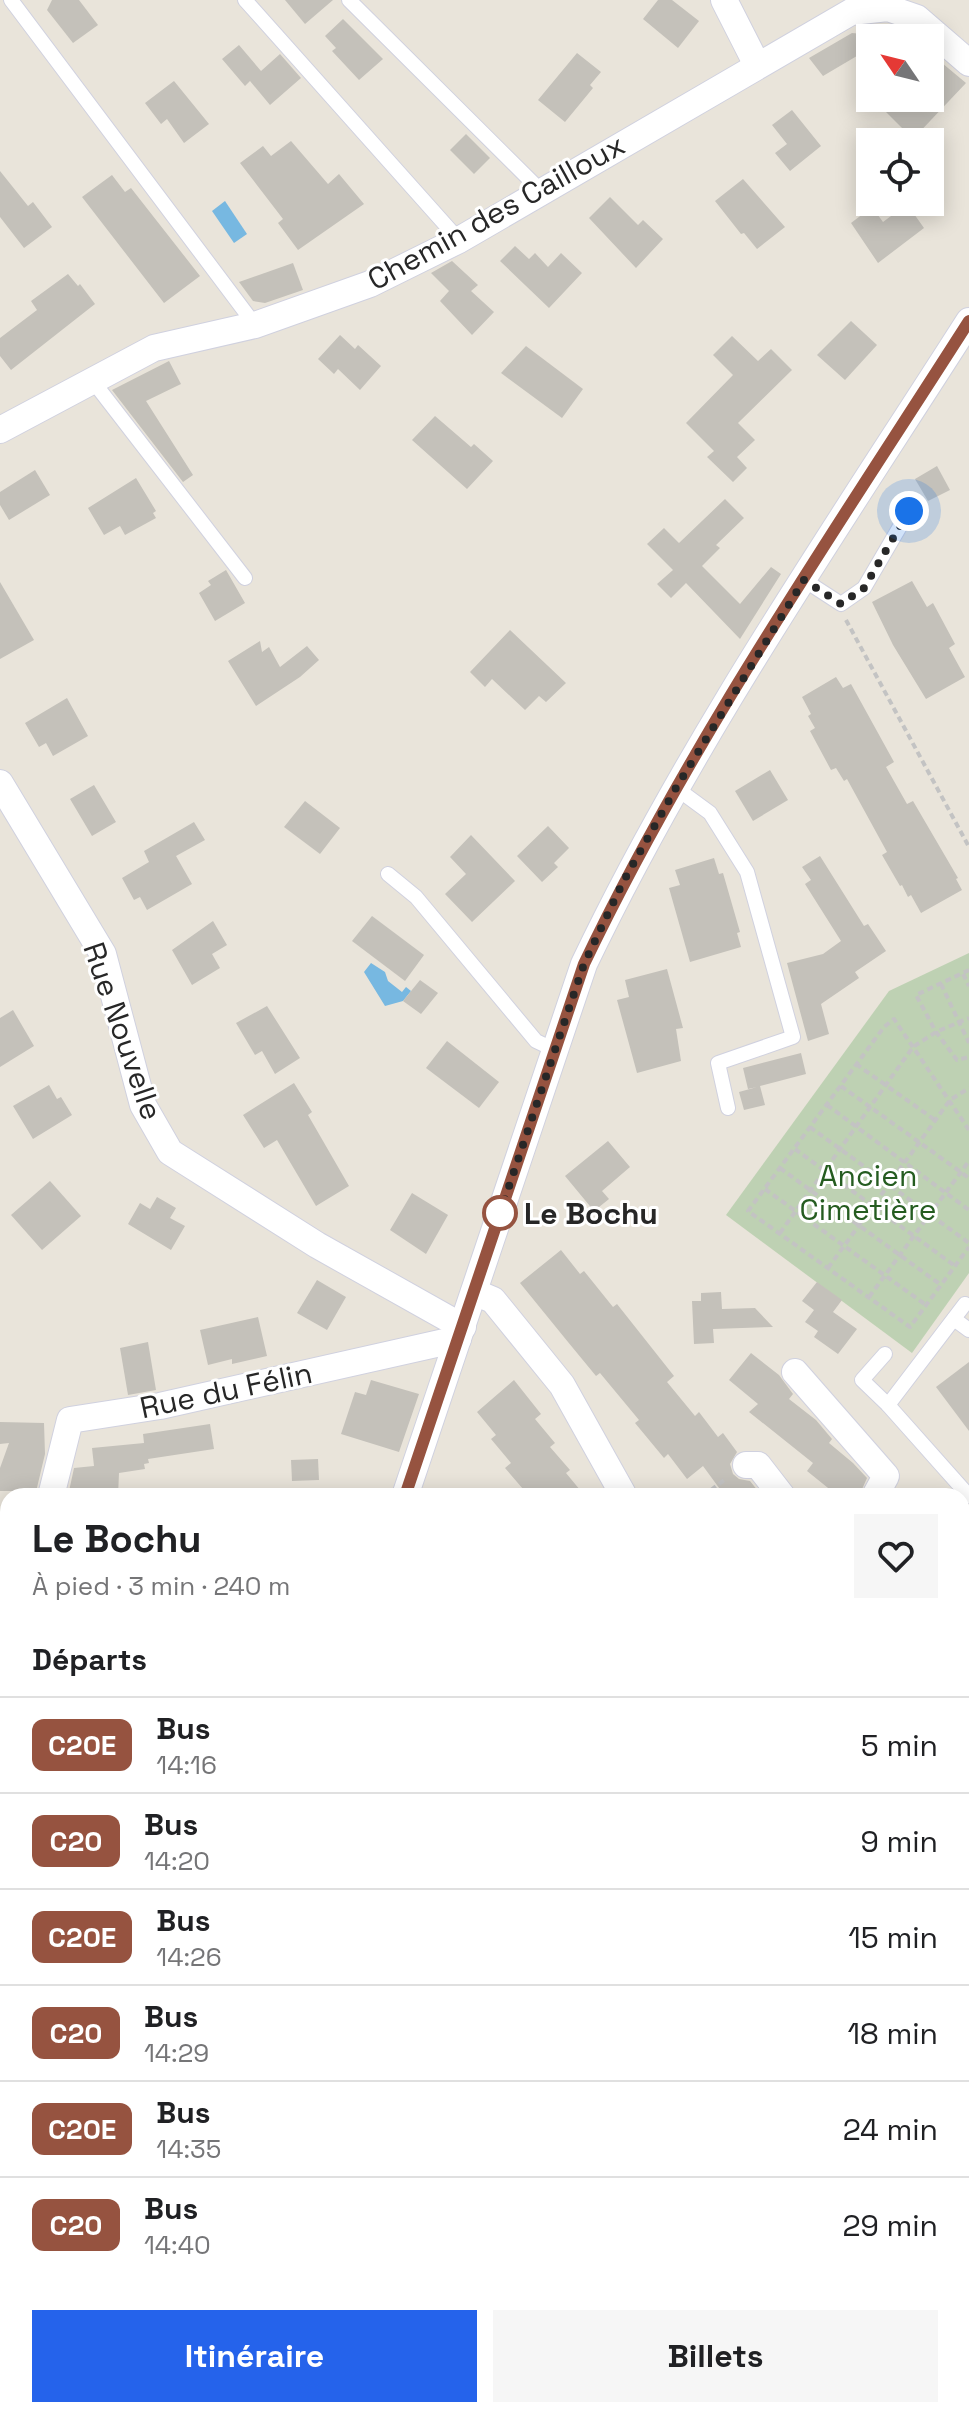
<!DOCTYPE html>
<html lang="fr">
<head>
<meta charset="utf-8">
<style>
	body { margin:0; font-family:"Space Grotesk",sans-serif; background:#f6f6f6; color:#202124; height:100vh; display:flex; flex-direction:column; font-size:30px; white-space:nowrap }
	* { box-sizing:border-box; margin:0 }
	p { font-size:26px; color:#757577 }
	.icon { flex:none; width:44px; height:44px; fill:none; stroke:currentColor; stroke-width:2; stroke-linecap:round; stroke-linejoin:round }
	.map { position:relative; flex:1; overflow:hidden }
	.drawer { position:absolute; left:0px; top:1488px; width:970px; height:930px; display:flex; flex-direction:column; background:#fff; border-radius:24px 24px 0 0; box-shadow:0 4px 20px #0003 }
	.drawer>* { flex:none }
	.badge { padding:0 16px; border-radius:12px; font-size:28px; line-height:52px }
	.needle { width:52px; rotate:305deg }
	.fabs { position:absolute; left:856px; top:24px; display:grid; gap:16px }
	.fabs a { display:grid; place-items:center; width:88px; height:88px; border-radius:0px; background:#fff; box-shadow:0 4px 20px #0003; font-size:40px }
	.you { position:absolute; width:40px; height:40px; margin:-20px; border:6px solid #fff; border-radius:50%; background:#1a73e8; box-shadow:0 0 0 12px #1a73e833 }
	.map>.badge { position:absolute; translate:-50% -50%; box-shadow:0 0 0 4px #fff }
	h2 { padding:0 32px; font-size:30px; line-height:72px }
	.round { display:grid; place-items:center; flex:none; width:84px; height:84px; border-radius:0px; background:#f6f6f6 }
	.overview { display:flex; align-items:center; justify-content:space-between; height:136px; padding:0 32px }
	h1 { font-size:38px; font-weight:700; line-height:60px }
	.cta { display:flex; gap:16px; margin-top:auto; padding:16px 32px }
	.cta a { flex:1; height:92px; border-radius:0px; background:#2563eb; color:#fff; font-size:32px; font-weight:700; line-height:92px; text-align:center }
	.cta a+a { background:#f6f6f6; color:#202124 }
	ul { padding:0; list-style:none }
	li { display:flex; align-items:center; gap:24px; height:96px; padding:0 32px; border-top:2px solid #e0e0e0 }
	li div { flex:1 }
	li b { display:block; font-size:30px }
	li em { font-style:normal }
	li .badge { min-width:88px; font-weight:700; text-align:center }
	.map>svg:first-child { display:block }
	.green { fill:#a9da9c }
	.cemetery { fill:#bed1b3 }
	.water { fill:#77b8e1 }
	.building { fill:#c4c1ba }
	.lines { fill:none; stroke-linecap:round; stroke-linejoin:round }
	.lane-casing { stroke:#d0d1df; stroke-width:16 }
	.street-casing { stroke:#d0d1df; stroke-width:28 }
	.path { stroke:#c3c3c3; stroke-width:4; stroke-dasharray:6 4; stroke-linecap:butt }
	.lane { stroke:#fff; stroke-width:14 }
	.street { stroke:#fff; stroke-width:26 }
	.line-casing { stroke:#fff; stroke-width:18 }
	.line { stroke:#965340; stroke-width:12 }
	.walk { stroke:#272727; stroke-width:8; stroke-dasharray:0 14.4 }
	.stop-dot { fill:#fff; stroke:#965340; stroke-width:4 }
	.labels { text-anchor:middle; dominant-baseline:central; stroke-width:6; stroke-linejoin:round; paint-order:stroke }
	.street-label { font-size:30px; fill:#272727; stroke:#fff }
	.park-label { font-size:30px; fill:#255c20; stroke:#fff }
	.stop-label { font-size:30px; font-weight:bold; fill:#272727; stroke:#fff; text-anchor:start }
</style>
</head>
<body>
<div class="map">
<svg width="969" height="2417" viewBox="0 0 969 2417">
	<rect width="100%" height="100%" fill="#e9e4da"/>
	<path class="green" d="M0,1609L8,1613V1753L0,1764Z"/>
	<path class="cemetery" d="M969,953V1273L912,1353L726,1215L889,991Z"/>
	<g class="water">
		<path d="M225,201L247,234L234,243L212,211Z"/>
		<path d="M371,963L385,972L388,981L402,992L406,987L411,991L403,1001L385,1006L364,972Z"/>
	</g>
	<g class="building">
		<path d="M52,0H79L98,25L73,43L47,10Z"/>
		<path d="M285,0H333L305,24Z"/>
		<path d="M658,0H672L699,21L678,48L643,19Z"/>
		<path d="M343,19L383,59L359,80L332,51L336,48L325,36Z"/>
		<path d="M852,33L864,34V44L867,50L823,76L809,58Z"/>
		<path d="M239,45L261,71L280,54L301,78L270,105L250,81L245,86L222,59Z"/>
		<path d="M577,53L601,72L590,85L593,88L565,122L538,100Z"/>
		<path d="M930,53L966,83L913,139L872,98H930Z"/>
		<path d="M174,81L209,124L184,143L167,119L161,124L145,103Z"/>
		<path d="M792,110L821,146L790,171L775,153L787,144L772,125Z"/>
		<path d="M466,134L490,158L474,174L450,150Z"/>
		<path d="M291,141L328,184L339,174L364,204L298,250L278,223L283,219L240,163L263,146L271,156Z"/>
		<path d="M0,171L28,206L33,202L52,227L24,248L0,217Z"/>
		<path d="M112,175L125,192L131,188L200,276L164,303L82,197Z"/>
		<path d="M743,179L785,227L757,249L744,233L741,234L715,201Z"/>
		<path d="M610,197L638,225L643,220L663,239L636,268L589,218Z"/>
		<path d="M907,204L924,228L878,263L851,223L872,207L883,222Z"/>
		<path d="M515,246L529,259L535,253L548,267L561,253L582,273L549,308L500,261Z"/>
		<path d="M452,261L478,285L471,291L494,312L472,335L440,301L449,291L431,273Z"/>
		<path d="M293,263L303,290L265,303L253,301L239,282Z"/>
		<path d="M68,274L78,286L80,284L95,304L11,370L0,356V338L37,310L31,301Z"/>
		<path d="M851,321L877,345L845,380L817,355Z"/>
		<path d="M340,335L355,349L358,345L381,366L360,390L338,369L334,374L318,359Z"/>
		<path d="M732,336L758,361L771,349L792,370L738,423L755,440L737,457L747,468L733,482L707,457L714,451L686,423L733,375L713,355Z"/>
		<path d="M526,346L583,389L562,418L501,373Z"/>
		<path d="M169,361L181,384L146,401L193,475L183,482L112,390Z"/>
		<path d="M435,416L471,447L474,444L493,461L467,489L412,440Z"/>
		<path d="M937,466L950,490L928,501L915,479Z"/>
		<path d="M35,470L50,495L9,520L0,505V492Z"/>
		<path d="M136,478L156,511L153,513L156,518L125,535L120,526L104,535L88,508Z"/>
		<path d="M725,499L744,518L716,545L720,548L702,566L740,604L771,567L781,574L740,639L686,583L671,598L657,584L673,570L647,544L664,528L679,543Z"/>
		<path d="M226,570L245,603L215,621L199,593L211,585L208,581Z"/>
		<path d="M912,581L927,607L933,603L955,644L949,648L965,677L926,699L893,645L872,602Z"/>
		<path d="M0,582L34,640L0,659Z"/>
		<path d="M510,630L566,683L546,702L539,696L525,710L492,679L485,687L470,672Z"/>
		<path d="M260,641L262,652L269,647L280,667L307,646L319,660L300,677L256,706L228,661Z"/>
		<path d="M836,677L843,688L851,684L894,762L886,767L907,804L913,801L958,878L956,879L962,890L921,913L911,895L908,897L902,885L900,886L882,855L887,852L847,779L844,781L836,768L831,770L810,731L815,728L808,716L811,714L802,697Z"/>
		<path d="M67,698L88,736L53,756L46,743L39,747L25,723Z"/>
		<path d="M770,770L788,800L753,821L735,791Z"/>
		<path d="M94,785L116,822L92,836L70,799Z"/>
		<path d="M305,801L340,828L320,854L284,827Z"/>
		<path d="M194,822L205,840L176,856L192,884L147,910L140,897L134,900L122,878L149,862L144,851Z"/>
		<path d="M548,826L569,848L554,863L558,867L542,882L517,856Z"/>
		<path d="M471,835L515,881L472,922L445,894L466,874L450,857Z"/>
		<path d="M820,856L864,926L868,924L886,951L855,972L859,978L821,1004L829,1034L808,1041L787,963L823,954L841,941L805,884L811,880L802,867Z"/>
		<path d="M714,858L719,874L723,873L740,932L737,933L741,947L690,962L669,888L680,885L675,870Z"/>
		<path d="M372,916L424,955L405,981L352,941Z"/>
		<path d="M213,921L227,945L212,954L220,968L192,985L172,950Z"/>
		<path d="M667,969L683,1028L676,1029L681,1061L637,1073L617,1000L629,997L625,980Z"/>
		<path d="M420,980L438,993L421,1014L403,1001Z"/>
		<path d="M267,1006L300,1058L275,1074L262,1051L255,1055L236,1023Z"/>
		<path d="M13,1010L34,1046L0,1067V1018Z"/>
		<path d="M447,1041L499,1082L479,1108L426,1068Z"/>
		<path d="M801,1053L806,1074L760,1086L765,1105L744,1110L739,1092L757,1087L748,1089L743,1068Z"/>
		<path d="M294,1083L312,1112L308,1115L349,1186L316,1206L277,1140L264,1148L243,1115Z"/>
		<path d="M49,1085L57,1099L61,1097L72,1115L33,1139L13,1106Z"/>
		<path d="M608,1141L630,1167L602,1191L609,1199L594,1211L565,1176Z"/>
		<path d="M50,1181L81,1216L42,1250L11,1215Z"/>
		<path d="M412,1193L448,1215L426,1254L390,1230Z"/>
		<path d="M157,1197L176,1208L170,1218L185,1226L171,1250L128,1224L140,1203L150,1209Z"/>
		<path d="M561,1250L580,1274L584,1271L613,1307L617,1304L674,1376L667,1382L695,1416L699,1412L718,1437L723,1433L737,1452L730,1464L733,1474L739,1479L750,1481L762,1496H725L703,1466L687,1479L668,1454L664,1458L635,1423L639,1420L600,1373L596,1376L568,1342L520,1283Z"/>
		<path d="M317,1280L346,1297L327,1330L297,1313Z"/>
		<path d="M817,1282L842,1300L833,1312L857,1329L838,1354L814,1337L818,1331L805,1322L814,1310L802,1301Z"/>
		<path d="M721,1292L722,1309L755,1308L773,1327L713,1329L714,1343L694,1344L692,1301H701V1293Z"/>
		<path d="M258,1317L267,1356L232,1364V1359L208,1365L200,1330Z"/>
		<path d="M148,1342L156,1390L128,1395L120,1348Z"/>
		<path d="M751,1353L779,1375L793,1394L789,1399L816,1420L832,1439L829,1443L853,1463L867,1478L859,1496H838L807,1471L813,1463L749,1412L758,1404L729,1380Z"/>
		<path d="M969,1362V1431L936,1387Z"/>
		<path d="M371,1380L419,1394L399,1452L341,1434L355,1392L366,1395Z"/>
		<path d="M514,1380L541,1414L535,1419L555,1443L550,1447L570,1470L566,1473L585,1496H529L505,1468L511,1463L491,1439L496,1435L477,1412Z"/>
		<path d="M0,1422L44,1423L45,1454L35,1496H18L20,1491H0V1468L9,1443L0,1444Z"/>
		<path d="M210,1424L214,1449L148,1459L149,1463L144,1464L145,1469L119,1473L118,1496H68L74,1468L94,1466L92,1448L144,1443L143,1434Z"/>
		<path d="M318,1459L319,1480L292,1481L291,1460Z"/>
	</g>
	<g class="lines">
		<defs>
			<g id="lane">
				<path d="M11,0L255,325"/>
				<path d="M245,0L459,240"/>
				<path d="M349,0L541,191"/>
				<path d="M92,380L245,578"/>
				<path d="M804,580L841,604L864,588L909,511"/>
				<path d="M676,788L710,813L747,872L793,1037L718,1063L728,1108"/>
				<path d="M388,874L416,897L536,1041L555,1050"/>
				<path d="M965,1304L888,1405L969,1496"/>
				<path d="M954,1319L969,1330"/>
				<path d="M885,1354L862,1380L888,1405"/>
				<path d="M962,2104L969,2106"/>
				<path d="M962,2220L969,2222"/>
			</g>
			<g id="street">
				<path d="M724,0L757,65"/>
				<path d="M0,430L154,348L255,325L370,284L459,240L851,12L888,8L917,18L969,63"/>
				<path d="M0,783L103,954L143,1105L170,1152L317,1245L463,1327"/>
				<path d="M474,1292L493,1300L562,1385L624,1496"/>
				<path d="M795,1372L886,1476L875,1496"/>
				<path d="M746,1465H758L782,1496"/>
				<path d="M51,1496L70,1420L160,1406L458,1339"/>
				<path d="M405,1496L584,964C692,738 835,531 969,321"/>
				<path d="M962,1580L969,1577"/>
				<path d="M0,2150L8,2163"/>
				<path d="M0,2250L8,2251"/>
				<path d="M256,2417L258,2410"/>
			</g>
		</defs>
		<use href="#lane" class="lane-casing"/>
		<use href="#street" class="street-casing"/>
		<g class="path">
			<path d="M846,620L969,847"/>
			<path d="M969,970L916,995L936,1032L957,1060L969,1057"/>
			<path d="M963,974L969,986"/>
			<path d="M941,984L969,1043"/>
			<path d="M856,1064L935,1120"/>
			<path d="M841,1086L969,1178"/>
			<path d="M827,1105L969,1210"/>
			<path d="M810,1127L969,1243"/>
			<path d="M969,1130L894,1019L884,1027L748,1211L910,1327L969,1247"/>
			<path d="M795,1149L955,1266"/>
			<path d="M780,1168L941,1285"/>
			<path d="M765,1189L926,1305"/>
			<path d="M780,1233L913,1047L936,1032L969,1018"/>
			<path d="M828,1268L950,1100L969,1088"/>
			<path d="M869,1297L969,1161"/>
			<path d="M674,1496L681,1492L686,1496"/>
			<path d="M703,1496L727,1478"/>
			<path d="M0,1600L8,1605"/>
		</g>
		<use href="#lane" class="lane"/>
		<use href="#street" class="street"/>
	</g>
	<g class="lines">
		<defs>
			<path id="line" d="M405,1496L584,964C692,738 835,531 969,321"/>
		</defs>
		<use href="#line" class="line-casing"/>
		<use href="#line" class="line"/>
		<path class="walk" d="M500,1213L584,964L623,882L676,788L804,580L841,604L864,588L909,511"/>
	</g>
	<circle class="stop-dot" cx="500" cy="1213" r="16"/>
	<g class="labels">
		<g class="street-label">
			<text transform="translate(496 212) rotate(-29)">Chemin des Cailloux</text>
			<text transform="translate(123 1031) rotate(71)">Rue Nouvelle</text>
			<text transform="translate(226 1390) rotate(-12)">Rue du Félin</text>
		</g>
		<g class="park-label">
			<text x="868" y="1175">Ancien<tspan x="868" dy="34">Cimetière</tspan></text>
		</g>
		<g class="stop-label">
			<text x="524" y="1213">Le Bochu</text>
		</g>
	</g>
</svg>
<div class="fabs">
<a><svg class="needle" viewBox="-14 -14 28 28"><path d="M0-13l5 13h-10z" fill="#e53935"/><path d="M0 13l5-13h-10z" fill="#757577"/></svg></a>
<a><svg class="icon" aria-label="locate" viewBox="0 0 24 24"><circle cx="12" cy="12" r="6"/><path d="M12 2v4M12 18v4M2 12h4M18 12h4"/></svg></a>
</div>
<div class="you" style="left:909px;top:511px"></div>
<section class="drawer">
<div class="overview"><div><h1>Le Bochu</h1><p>À pied · 3 min · 240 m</p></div><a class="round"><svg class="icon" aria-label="heart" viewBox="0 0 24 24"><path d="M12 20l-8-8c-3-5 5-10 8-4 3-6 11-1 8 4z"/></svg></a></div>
<h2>Départs</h2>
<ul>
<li><span class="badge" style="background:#965340;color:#fff">C20E</span><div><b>Bus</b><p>14:16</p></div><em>5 min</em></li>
<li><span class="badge" style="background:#965340;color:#fff">C20</span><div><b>Bus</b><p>14:20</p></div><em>9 min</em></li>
<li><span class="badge" style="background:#965340;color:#fff">C20E</span><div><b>Bus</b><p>14:26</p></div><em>15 min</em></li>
<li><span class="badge" style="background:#965340;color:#fff">C20</span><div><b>Bus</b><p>14:29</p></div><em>18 min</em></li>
<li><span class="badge" style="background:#965340;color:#fff">C20E</span><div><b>Bus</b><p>14:35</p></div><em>24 min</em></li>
<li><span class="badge" style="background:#965340;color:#fff">C20</span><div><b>Bus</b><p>14:40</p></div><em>29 min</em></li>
</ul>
<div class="cta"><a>Itinéraire</a><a>Billets</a></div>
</section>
</div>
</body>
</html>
